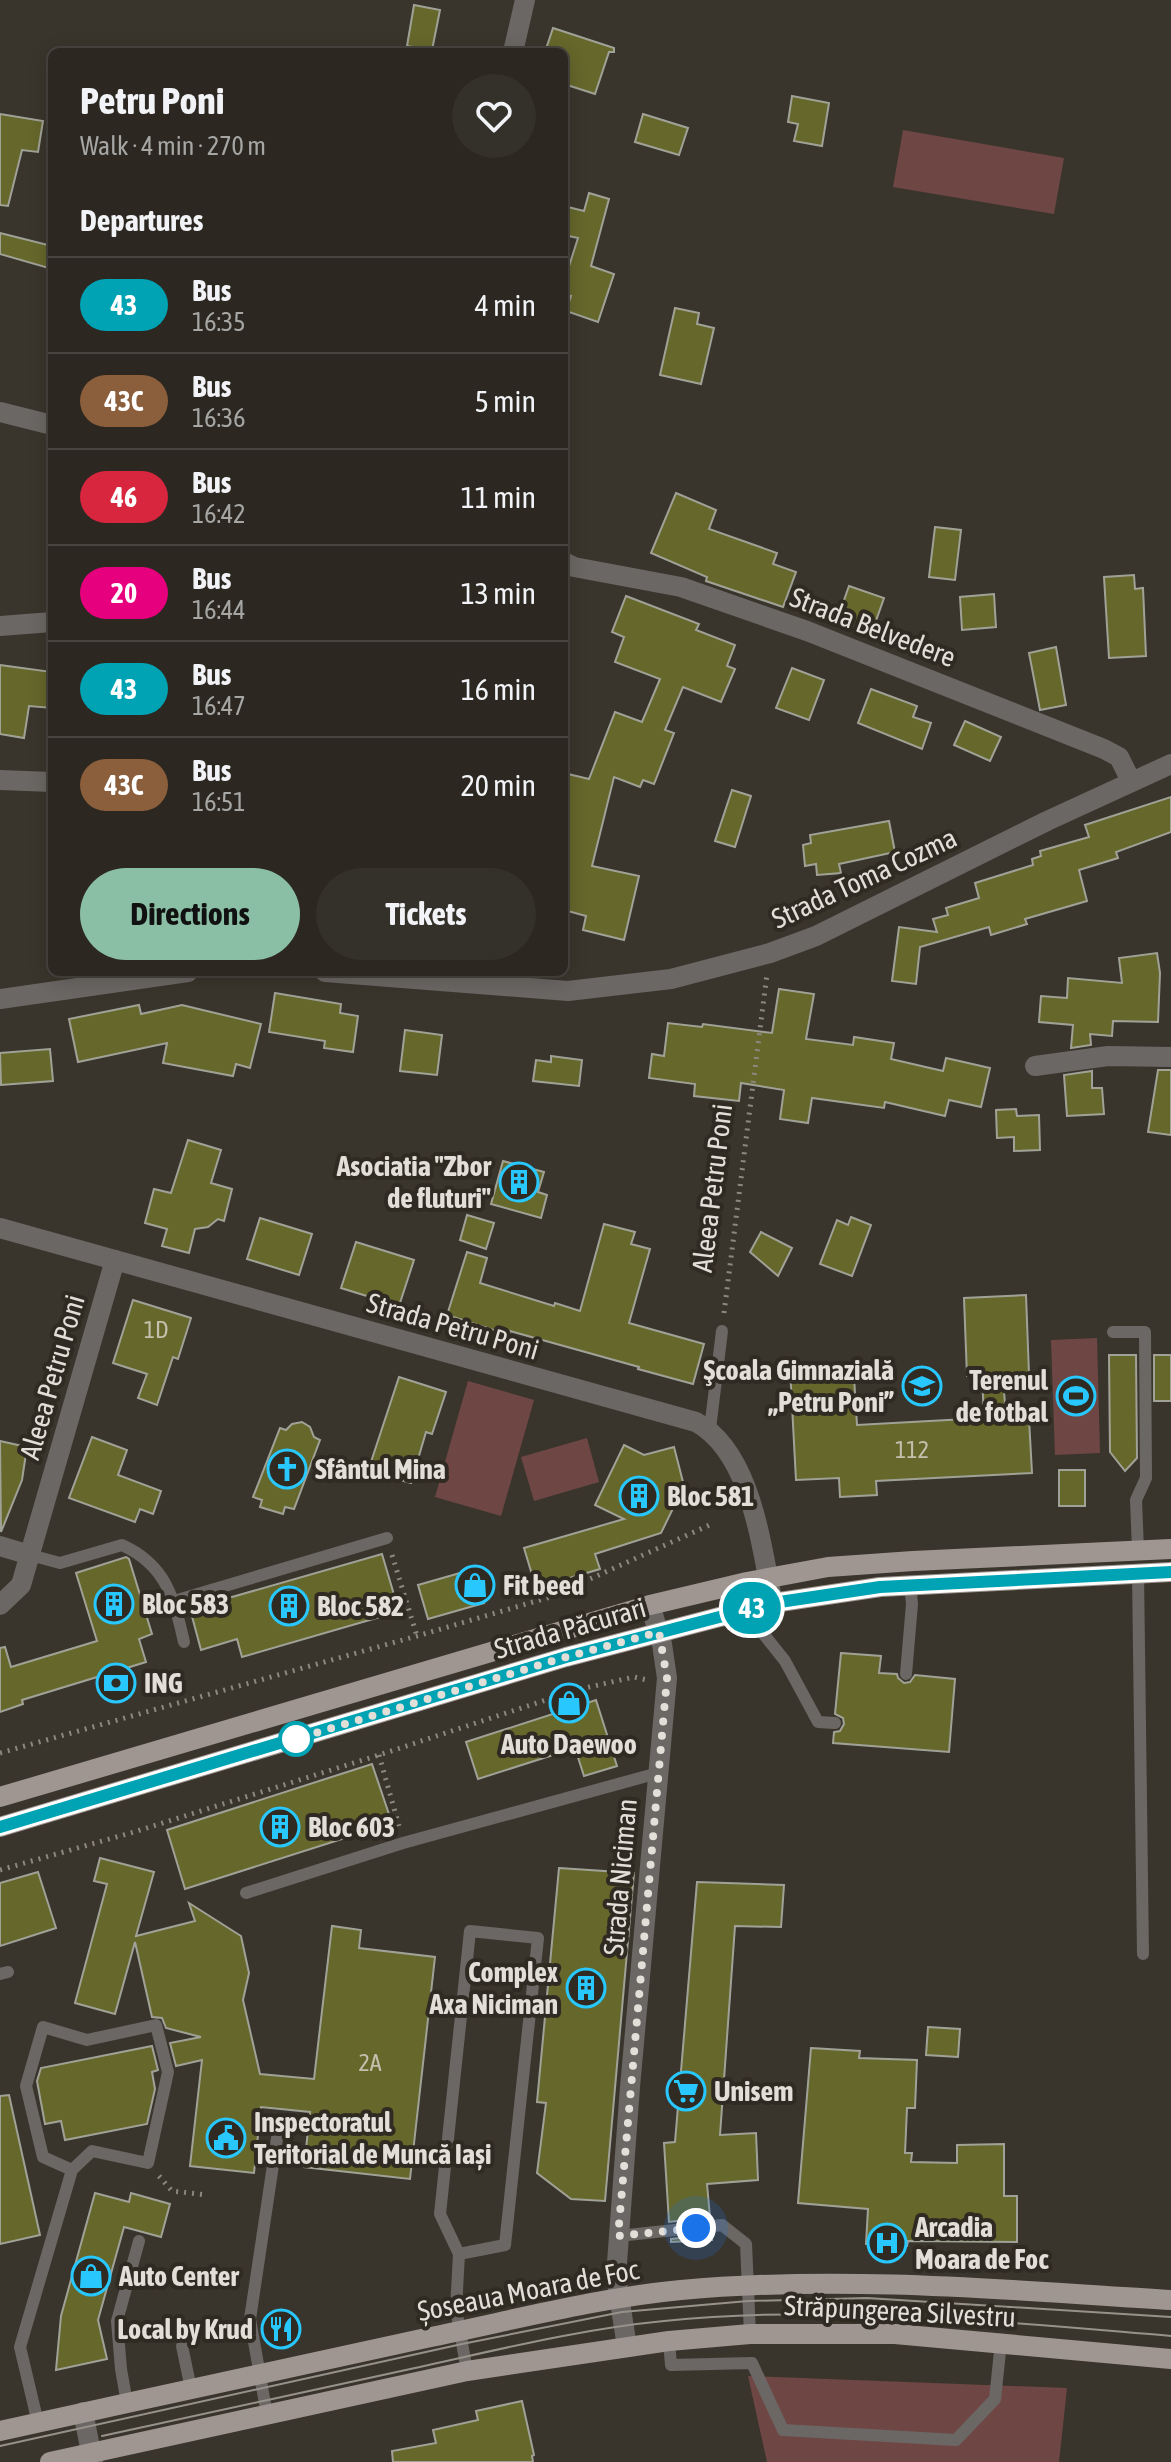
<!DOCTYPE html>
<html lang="en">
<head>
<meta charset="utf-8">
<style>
	body { margin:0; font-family:"Asap Condensed",sans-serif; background:#34302a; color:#f1f3f6; height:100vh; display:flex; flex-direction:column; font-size:30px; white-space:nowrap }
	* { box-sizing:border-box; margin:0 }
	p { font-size:26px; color:#a6a6a5 }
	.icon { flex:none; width:44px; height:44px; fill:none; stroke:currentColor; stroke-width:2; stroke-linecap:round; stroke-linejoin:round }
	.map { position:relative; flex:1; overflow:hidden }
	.panel { position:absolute; left:48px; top:48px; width:520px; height:928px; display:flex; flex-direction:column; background:#2c2821; border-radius:12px; box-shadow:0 4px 20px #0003,0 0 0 2px #48443f }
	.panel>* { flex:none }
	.badge { padding:0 16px; border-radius:26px; font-size:28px; line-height:52px }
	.you { position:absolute; width:40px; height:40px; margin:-20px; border:6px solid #fff; border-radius:50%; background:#1a73e8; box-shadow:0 0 0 12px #1a73e833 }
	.map>.badge { position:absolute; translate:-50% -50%; box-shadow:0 0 0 4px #fff }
	h2 { padding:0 32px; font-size:30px; line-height:72px }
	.round { display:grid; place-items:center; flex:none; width:84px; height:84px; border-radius:42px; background:#34302a }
	.summary { display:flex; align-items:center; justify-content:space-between; height:136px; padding:0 32px }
	h1 { font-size:38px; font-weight:700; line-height:60px }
	.cta { display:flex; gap:16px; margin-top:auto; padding:16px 32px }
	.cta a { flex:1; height:92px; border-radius:48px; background:#8abfa5; color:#111; font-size:32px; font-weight:700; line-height:92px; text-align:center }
	.cta a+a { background:#34302a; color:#f1f3f6 }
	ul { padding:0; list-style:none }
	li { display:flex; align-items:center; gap:24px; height:96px; padding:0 32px; border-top:2px solid #48443f }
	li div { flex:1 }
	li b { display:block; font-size:30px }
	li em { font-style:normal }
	li .badge { min-width:88px; font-weight:700; text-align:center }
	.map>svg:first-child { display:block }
	.green { fill:#6e4745 }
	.building { fill:#65672b; stroke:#a1a297; stroke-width:2 }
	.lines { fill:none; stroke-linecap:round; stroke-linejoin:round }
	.path { stroke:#8c8881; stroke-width:5; stroke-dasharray:2 6; stroke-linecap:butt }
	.service { stroke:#6b6764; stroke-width:12 }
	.minor { stroke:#6b6764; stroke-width:20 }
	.tertiary { stroke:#6b6764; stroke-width:20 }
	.primary { stroke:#a09691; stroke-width:20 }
	.tram { stroke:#96928a; stroke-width:2 }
	.line-casing { stroke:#fff; stroke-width:18 }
	.line { stroke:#00a3b4; stroke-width:12 }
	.walk { stroke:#e2dfd9; stroke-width:8; stroke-dasharray:0 14.4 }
	.stop-dot { fill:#fff; stroke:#00a3b4; stroke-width:4 }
	.labels { text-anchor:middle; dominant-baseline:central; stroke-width:8; stroke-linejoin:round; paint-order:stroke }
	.number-label { font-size:24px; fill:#c3c1ae }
	.street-label { font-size:28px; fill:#e2dfd9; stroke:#302b22 }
	.poi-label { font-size:28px; font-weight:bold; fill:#e2dfd9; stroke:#302b22; text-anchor:start }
</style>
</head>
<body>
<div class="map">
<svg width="1171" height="2462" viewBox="0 0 1171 2462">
	<rect width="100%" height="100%" fill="#3a352c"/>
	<g class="green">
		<path d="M903,130L1064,158L1054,214L893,187Z"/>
		<path d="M1097,1338L1100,1453L1055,1455L1051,1340Z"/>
		<path d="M468,1381L534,1400L501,1516L435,1497Z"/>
		<path d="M587,1438L599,1482L534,1501L521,1457Z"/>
		<path d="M748,2376L1067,2388L1059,2462H767Z"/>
	</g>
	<g class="building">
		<path d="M414,5L440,10L432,50L407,46Z"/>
		<path d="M553,28L614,48V52H609L595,94L564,84V52H545Z"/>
		<path d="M792,96L829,103L822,146L794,141L798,124L788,122Z"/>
		<path d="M0,114L43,121L38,152L22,150L8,206L0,205Z"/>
		<path d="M643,114L688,128L679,155L635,142Z"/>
		<path d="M589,193L609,199L591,266L614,274L598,322L566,311L571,296L564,294V282L578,238L564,235V206L584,211Z"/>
		<path d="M0,233L52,246V269L0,254Z"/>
		<path d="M675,308L699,313L697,324L714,328L701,384L660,375Z"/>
		<path d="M676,493L716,510L709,529L777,553L773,564L796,572L783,607L706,581L707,577L651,553Z"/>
		<path d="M935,527L961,530L955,580L929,577Z"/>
		<path d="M1134,575L1135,589L1143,588L1146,656L1109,658L1104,577Z"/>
		<path d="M849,586L884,598L872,632L837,620Z"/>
		<path d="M994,594L996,627L962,630L960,597Z"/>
		<path d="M626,596L699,624L696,630L735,645L727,666L735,669L721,702L683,687L665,730L674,733L654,784L643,780L640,787L614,777L592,866L639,876L624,940L583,930L586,916L564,910V773L589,779L615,712L642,722L660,679L615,662L624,637L612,632Z"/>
		<path d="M1056,647L1066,705L1040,710L1029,653Z"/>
		<path d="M0,665L52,672V708L29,706L24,738L0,734Z"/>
		<path d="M792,668L824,680L809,720L776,708Z"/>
		<path d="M871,689L917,706L913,717L931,723L922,749L858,723Z"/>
		<path d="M965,721L1001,737L990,761L954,745Z"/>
		<path d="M732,790L751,796L735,847L715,841Z"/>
		<path d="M1171,797V832L1116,852L1118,858L1079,870L1087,901L1025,919L1027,924L991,935L989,927L920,947L916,984L892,981L899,927L937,932L933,919L948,915L946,908L979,898L975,883L1033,865L1032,859L1041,856L1040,851L1089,837L1085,825Z"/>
		<path d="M889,821L895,852L839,864L841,873L817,875L816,864L805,866L803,845L811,843L810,835Z"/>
		<path d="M1157,953L1160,973L1158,1022L1113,1021L1112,1036L1090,1034L1091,1045L1071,1048L1073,1025L1039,1022L1041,996L1067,998L1068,978L1122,983L1119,958Z"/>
		<path d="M779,989L814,994L806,1039L853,1045L854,1037L894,1043L891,1059L943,1071L946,1058L990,1068L981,1107L949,1100L945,1116L885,1102L884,1108L812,1098L808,1123L780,1119L784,1090L741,1083L739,1101L694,1096L695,1084L649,1078L652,1054L664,1056L668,1023L702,1027L703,1024L772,1033Z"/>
		<path d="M275,993L341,1004L340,1013L358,1016L353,1052L324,1048L325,1041L269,1032Z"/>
		<path d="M139,1005L141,1014L182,1005L261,1024L250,1068L236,1064L233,1076L163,1063L167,1043L78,1062L69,1019Z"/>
		<path d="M405,1030L442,1035L437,1075L400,1071Z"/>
		<path d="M50,1049L53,1081L1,1085L0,1053Z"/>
		<path d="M551,1056L582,1060L579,1086L533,1081L536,1060L551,1062Z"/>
		<path d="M1158,1070H1171V1135L1148,1132Z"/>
		<path d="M1092,1071V1088H1102L1104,1114L1067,1116L1064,1075Z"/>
		<path d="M1016,1109L1017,1116L1039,1115L1040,1150L1014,1151V1137L997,1138L996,1110Z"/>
		<path d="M188,1140L221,1150L211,1183L232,1189L224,1221L218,1219L208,1227L195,1229L189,1253L162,1246L167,1229L145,1223L154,1189L171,1193Z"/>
		<path d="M503,1161L544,1172L538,1192L547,1195L541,1218L491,1204Z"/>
		<path d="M467,1215L494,1223L486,1249L460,1240Z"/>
		<path d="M851,1217L871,1225L852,1276L820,1264L837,1220L848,1225Z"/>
		<path d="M260,1218L312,1234L299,1275L247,1259Z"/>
		<path d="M604,1224L635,1232L631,1244L650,1249L629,1323L704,1344L693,1384L638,1369L639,1367L510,1331L509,1335L447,1315L467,1252L487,1258L480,1283L554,1306L555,1303L580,1311Z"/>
		<path d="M761,1232L792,1248L778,1276L750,1252Z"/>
		<path d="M356,1242L414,1260L399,1306L341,1288Z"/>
		<path d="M1026,1295L1029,1374L1003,1375L1006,1420L1029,1419L1032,1473L876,1481L877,1495L840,1497L839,1478L796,1480L790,1368L835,1365L836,1378L854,1377L857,1425L984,1418L982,1376H967L964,1298Z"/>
		<path d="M133,1300L191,1318L178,1359L173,1357L157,1405L138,1398L147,1374L113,1363Z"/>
		<path d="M1109,1355H1136L1137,1458L1125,1471L1110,1452Z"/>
		<rect x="1154" y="1355" width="17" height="46"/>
		<path d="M399,1377L446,1392L432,1434L426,1432L411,1483L368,1471Z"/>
		<path d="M302,1422L310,1427L314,1437L320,1440L294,1509L285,1507L283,1514L260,1507L262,1500L253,1497L280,1428L286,1430L292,1424Z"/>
		<path d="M92,1437L127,1450L118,1475L161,1491L153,1514L140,1509L135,1522L69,1498Z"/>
		<path d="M0,1441L27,1447L22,1480L1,1532Z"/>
		<path d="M624,1445L644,1455L674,1447L684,1486L661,1533L595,1554L600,1569L536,1588L524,1548L624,1519L595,1505Z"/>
		<rect x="1059" y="1470" width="26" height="36"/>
		<path d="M382,1554L395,1598L376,1603L380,1617L242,1657L237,1639L201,1650L190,1609Z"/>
		<path d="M126,1557L129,1559L152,1634L139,1639L146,1662L22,1700L23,1704L0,1712V1648L5,1647L11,1667L97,1641L76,1573Z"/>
		<path d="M474,1569L484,1603L428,1619L418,1585Z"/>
		<path d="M841,1653L881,1656L879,1673L897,1674L898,1678L904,1683L910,1682L915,1675L955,1679L949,1752L833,1743L834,1732L840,1731L844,1724L843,1718L835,1714Z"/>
		<path d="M596,1700L617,1766L584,1776L575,1748L478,1779L466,1742Z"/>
		<path d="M372,1764L392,1823L185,1889L167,1830Z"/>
		<path d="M100,1858L154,1872L136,1936L195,1921L189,1903L241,1936L249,1973L243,2000L260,2074L314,2079L332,1926L361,1930L359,1948L435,1957L410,2179L304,2167L310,2112L261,2107L254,2173L190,2166L202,2060L176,2066L170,2043L201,2037L166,2028L162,2018L152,2017L135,1942L115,2014L75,2003L107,1884L94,1881Z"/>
		<path d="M559,1868L634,1873L605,2201L571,2199L537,2173L546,2103L537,2102Z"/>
		<path d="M38,1872L56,1928L0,1946V1883Z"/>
		<path d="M697,1882L784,1885L781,1927L735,1926L720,2135L756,2133L758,2180L707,2184L710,2217L669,2222L664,2143L675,2142Z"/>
		<path d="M928,2027L960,2029L958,2057L926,2055Z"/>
		<path d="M152,2046L158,2070L152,2072L155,2089L147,2124L65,2140L61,2121L45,2124L37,2081L41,2068Z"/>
		<path d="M811,2048L860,2051L859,2058L917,2060L915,2108H907L905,2153H912L911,2162L957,2163V2145L1004,2144V2196H1017V2242L908,2241L907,2246L866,2244L868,2209L798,2203Z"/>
		<path d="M9,2095L40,2235L0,2244V2096Z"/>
		<path d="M95,2193L129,2202L131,2193L170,2204L161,2237L124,2227L98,2320L107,2359L56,2370L61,2316Z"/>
		<path d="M711,2235L712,2240L671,2242V2239Z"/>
		<path d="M522,2401L534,2455L532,2456L533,2462H393L392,2451L436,2443L433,2430L478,2420L476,2411Z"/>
	</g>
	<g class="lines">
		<g class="path">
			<path d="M724,1313L767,974"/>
			<path d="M392,1555L417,1636"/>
			<path d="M0,1753L417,1636L550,1597L714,1523"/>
			<path d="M379,1755L399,1826"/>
			<path d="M0,1870L134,1832L379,1755L576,1690L634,1677L647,1680"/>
			<path d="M159,2176L172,2191L207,2195"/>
		</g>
		<g class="service">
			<path d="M1113,1332H1145L1146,1478L1136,1500L1138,1550"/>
			<path d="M710,1429L722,1331"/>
			<path d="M30,1555L60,1563L122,1545C166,1565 174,1598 184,1642"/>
			<path d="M1138,1573L1143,1954"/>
			<path d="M747,1582L758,1627L785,1661L818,1722L835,1723"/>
			<path d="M174,1601L387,1538"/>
			<path d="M906,1674L912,1604L910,1584"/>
			<path d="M246,1893L403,1843L658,1773"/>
			<path d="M0,1974L8,1972"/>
			<path d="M618,2236L722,2225L746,2244L750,2334"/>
			<path d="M459,2254L505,2245L538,1938L470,1931L440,2214L459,2254L456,2309L467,2371"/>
			<path d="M669,2341L671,2365L752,2363L783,2430L956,2440L995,2399L1001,2342"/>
			<path d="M182,2346L191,2389"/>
			<path d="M127,2403L121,2369L117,2321L139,2241"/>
			<path d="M267,2415L250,2319L279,2125"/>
			<path d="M38,2423L20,2347L72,2170L92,2151L148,2163L168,2072L156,2025L87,2040L43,2027L26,2086L43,2157L72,2170"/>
		</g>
		<g class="minor">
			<path d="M513,52L525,0"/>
			<path d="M0,412L52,425"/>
			<path d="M564,562L574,567L681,587L807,631L1104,749L1119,757L1131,781"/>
			<path d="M0,626L52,622"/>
			<path d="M1035,1066L1108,1056L1171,1057"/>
			<path d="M0,1228L696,1422C752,1453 761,1546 773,1603"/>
			<path d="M0,1546L30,1555"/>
			<path d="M0,1605L21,1585L115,1260"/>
			<path d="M83,2412L93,2462"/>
		</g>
		<g class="tertiary">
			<path d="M0,780L52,782"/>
			<path d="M325,972L568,991L671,979L770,953L816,936L1047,821L1171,764"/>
			<path d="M0,999L188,972"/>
			<path d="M627,2347L616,2276L630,2087L667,1678L662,1644L650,1605"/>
		</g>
		<g class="primary">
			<path d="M0,1797L650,1605L747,1582L828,1567L913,1561L1171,1549"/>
			<path d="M0,1827L566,1657L773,1603L880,1587L1171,1572"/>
			<path d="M0,2431C142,2400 284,2368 426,2338C510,2321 596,2298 681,2290C844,2275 1009,2290 1171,2300"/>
			<path d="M50,2462L467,2371L669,2341L750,2334H895L1171,2359"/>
		</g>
		<g class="tram">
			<path d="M102,2436C206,2413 311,2391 415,2368C497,2350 580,2329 664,2321C833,2304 1002,2322 1171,2336"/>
			<path d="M0,2446L462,2344L622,2312L748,2301L867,2298L1171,2317"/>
		</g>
	</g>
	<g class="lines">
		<defs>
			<path id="line" d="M0,1827L566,1657L773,1603L880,1587L1171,1572"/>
		</defs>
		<use href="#line" class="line-casing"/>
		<use href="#line" class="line"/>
		<path class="walk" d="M296,1739L286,1742L566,1657L659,1632L667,1678L618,2236L696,2228"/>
	</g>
	<defs>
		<symbol id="building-ring" viewBox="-11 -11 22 22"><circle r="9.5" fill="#302b22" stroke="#28c8ff" stroke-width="1.5"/><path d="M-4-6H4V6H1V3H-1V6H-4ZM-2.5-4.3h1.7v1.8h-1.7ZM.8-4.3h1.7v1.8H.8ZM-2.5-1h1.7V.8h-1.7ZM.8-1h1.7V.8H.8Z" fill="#28c8ff"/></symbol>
		<symbol id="school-ring" viewBox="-11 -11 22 22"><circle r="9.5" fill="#302b22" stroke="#28c8ff" stroke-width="1.5"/><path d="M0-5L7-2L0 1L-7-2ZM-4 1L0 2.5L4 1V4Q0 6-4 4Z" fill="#28c8ff"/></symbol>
		<symbol id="stadium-ring" viewBox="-11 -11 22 22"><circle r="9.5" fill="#302b22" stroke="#28c8ff" stroke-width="1.5"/><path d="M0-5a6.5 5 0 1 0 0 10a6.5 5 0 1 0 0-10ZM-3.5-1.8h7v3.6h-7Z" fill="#28c8ff"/></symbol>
		<symbol id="church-ring" viewBox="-11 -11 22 22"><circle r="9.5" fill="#302b22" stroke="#28c8ff" stroke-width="1.5"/><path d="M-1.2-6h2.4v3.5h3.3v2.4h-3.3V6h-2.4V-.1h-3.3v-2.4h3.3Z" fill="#28c8ff"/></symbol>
		<symbol id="shop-ring" viewBox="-11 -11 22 22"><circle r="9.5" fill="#302b22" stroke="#28c8ff" stroke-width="1.5"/><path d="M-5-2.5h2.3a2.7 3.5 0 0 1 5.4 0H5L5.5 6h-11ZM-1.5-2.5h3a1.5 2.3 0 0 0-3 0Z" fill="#28c8ff"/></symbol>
		<symbol id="bank-ring" viewBox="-11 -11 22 22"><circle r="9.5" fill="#302b22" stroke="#28c8ff" stroke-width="1.5"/><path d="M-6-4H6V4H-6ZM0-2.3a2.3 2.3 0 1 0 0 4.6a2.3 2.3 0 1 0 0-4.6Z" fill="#28c8ff"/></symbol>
		<symbol id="supermarket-ring" viewBox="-11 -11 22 22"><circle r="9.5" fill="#302b22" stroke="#28c8ff" stroke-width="1.5"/><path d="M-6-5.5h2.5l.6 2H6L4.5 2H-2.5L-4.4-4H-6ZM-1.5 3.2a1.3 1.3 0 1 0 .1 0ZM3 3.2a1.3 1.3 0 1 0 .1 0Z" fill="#28c8ff"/></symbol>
		<symbol id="civic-ring" viewBox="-11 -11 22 22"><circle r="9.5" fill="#302b22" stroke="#28c8ff" stroke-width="1.5"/><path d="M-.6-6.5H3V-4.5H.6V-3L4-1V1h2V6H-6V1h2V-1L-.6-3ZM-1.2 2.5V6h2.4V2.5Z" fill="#28c8ff"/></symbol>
		<symbol id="hospital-ring" viewBox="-11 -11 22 22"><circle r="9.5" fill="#302b22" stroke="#28c8ff" stroke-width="1.5"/><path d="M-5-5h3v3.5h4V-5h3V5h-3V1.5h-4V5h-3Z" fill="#28c8ff"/></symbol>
		<symbol id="restaurant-ring" viewBox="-11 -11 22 22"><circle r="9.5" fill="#302b22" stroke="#28c8ff" stroke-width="1.5"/><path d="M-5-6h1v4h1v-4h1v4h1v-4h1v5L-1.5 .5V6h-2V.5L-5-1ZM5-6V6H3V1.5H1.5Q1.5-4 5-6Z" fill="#28c8ff"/></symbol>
	</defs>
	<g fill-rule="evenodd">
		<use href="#building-ring" x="497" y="1160" width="44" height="44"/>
		<use href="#school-ring" x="900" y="1364" width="44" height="44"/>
		<use href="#stadium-ring" x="1054" y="1374" width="44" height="44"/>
		<use href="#church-ring" x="265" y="1447" width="44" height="44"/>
		<use href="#building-ring" x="617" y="1474" width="44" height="44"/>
		<use href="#shop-ring" x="453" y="1563" width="44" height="44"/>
		<use href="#building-ring" x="92" y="1582" width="44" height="44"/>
		<use href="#building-ring" x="267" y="1584" width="44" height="44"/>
		<use href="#bank-ring" x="94" y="1661" width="44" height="44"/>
		<use href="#shop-ring" x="547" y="1681" width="44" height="44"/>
		<use href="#building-ring" x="258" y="1805" width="44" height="44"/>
		<use href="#building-ring" x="564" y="1966" width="44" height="44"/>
		<use href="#supermarket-ring" x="664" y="2069" width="44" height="44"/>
		<use href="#civic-ring" x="204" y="2116" width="44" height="44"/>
		<use href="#hospital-ring" x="865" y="2221" width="44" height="44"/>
		<use href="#shop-ring" x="69" y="2254" width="44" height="44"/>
		<use href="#restaurant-ring" x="259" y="2307" width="44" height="44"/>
	</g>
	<circle class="stop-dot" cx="296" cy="1739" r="16"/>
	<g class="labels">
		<g class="number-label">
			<text x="156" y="1329">1D</text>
			<text x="912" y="1449">112</text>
			<text x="370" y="2062">2A</text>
		</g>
		<g class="street-label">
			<text transform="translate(873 627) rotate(21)">Strada Belvedere</text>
			<text transform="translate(864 878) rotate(-25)">Strada Toma Cozma</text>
			<text transform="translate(712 1188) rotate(-83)">Aleea Petru Poni</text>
			<text transform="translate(453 1326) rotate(16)">Strada Petru Poni</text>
			<text transform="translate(52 1377) rotate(-74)">Aleea Petru Poni</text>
			<text transform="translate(570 1628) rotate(-16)">Strada Păcurari</text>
			<text transform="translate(620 1877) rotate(-85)">Strada Niciman</text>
			<text transform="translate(528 2290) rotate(-11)">Șoseaua Moara de Foc</text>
			<text transform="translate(900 2311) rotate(3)">Străpungerea Silvestru</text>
		</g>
		<g class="poi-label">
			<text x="491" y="1166" text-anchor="end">Asociatia "Zbor<tspan x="491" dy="32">de fluturi"</tspan></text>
			<text x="894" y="1370" text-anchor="end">Şcoala Gimnazială<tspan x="894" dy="32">„Petru Poni”</tspan></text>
			<text x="1048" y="1380" text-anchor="end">Terenul<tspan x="1048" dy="32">de fotbal</tspan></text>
			<text x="315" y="1469">Sfântul Mina</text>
			<text x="667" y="1496">Bloc 581</text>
			<text x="503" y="1585">Fit beed</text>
			<text x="142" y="1604">Bloc 583</text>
			<text x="317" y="1606">Bloc 582</text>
			<text x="144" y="1683">ING</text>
			<text x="569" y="1744" text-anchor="middle">Auto Daewoo</text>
			<text x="308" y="1827">Bloc 603</text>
			<text x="558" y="1972" text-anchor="end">Complex<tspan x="558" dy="32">Axa Niciman</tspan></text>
			<text x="714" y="2091">Unisem</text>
			<text x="254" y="2122">Inspectoratul<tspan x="254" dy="32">Teritorial de Muncă Iași</tspan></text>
			<text x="915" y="2227">Arcadia<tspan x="915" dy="32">Moara de Foc</tspan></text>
			<text x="119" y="2276">Auto Center</text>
			<text x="253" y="2329" text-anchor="end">Local by Krud</text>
		</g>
	</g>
</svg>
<div class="you" style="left:696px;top:2228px"></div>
<b class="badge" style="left:752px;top:1608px;background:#00a3b4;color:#fff">43</b>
<section class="panel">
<div class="summary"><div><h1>Petru Poni</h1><p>Walk · 4 min · 270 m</p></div><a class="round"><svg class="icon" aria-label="heart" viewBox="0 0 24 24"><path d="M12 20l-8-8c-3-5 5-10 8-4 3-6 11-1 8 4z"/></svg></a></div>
<h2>Departures</h2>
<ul>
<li><span class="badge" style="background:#00a3b4;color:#fff">43</span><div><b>Bus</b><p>16:35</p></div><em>4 min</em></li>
<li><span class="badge" style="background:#8b5e3c;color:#fff">43C</span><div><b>Bus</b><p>16:36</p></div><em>5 min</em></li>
<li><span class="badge" style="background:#d7263d;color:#fff">46</span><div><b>Bus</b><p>16:42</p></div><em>11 min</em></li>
<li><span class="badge" style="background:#e6007e;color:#fff">20</span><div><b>Bus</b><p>16:44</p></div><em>13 min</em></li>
<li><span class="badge" style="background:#00a3b4;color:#fff">43</span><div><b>Bus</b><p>16:47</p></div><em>16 min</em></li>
<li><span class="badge" style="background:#8b5e3c;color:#fff">43C</span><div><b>Bus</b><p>16:51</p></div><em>20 min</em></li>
</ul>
<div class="cta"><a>Directions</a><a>Tickets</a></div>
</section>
</div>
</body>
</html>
